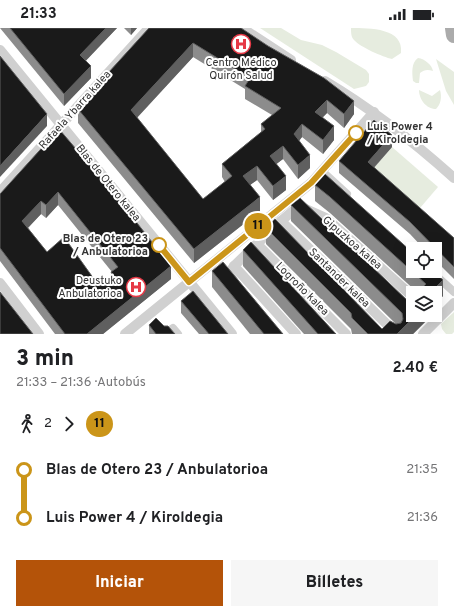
<!DOCTYPE html>
<html lang="es">
<head>
<meta charset="utf-8">
<style>
	body { margin:0; font-family:Overpass,sans-serif; background:#f6f6f6; color:#202124; height:100vh; display:flex; flex-direction:column; font-size:15px; white-space:nowrap }
	* { box-sizing:border-box; margin:0 }
	p { font-size:13px; color:#757577 }
	.icon { flex:none; width:22px; height:22px; fill:none; stroke:currentColor; stroke-width:2; stroke-linecap:round; stroke-linejoin:round }
	.map { position:relative; height:306px; overflow:hidden }
	.sheet { display:flex; flex-direction:column; background:#fff; flex:1 }
	.sheet>* { flex:none }
	.badge { padding:0 8px; border-radius:13px; font-size:14px; line-height:26px }
	.controls { position:absolute; left:406px; top:214px; display:grid; gap:8px }
	.controls a { display:grid; place-items:center; width:36px; height:36px; border-radius:0px; background:#fff; box-shadow:0 4px 16px #0002; font-size:20px }
	.map>.badge { position:absolute; translate:-50% -50%; box-shadow:0 0 0 2px #fff }
	.legs { display:flex; align-items:center; gap:6px; height:44px; padding:0 16px; font-size:13px }
	.legs p { margin-inline-start:auto }
	.head { display:flex; align-items:center; justify-content:space-between; height:68px; padding:0 16px }
	h1 { font-size:22px; font-weight:800; line-height:30px }
	.primary-button { display:flex; gap:8px; margin-top:auto; padding:8px 16px }
	.primary-button a { flex:1; height:46px; border-radius:0px; background:#b45309; color:#fff; font-size:16px; font-weight:800; line-height:46px; text-align:center }
	.primary-button a+a { background:#f6f6f6; color:#202124 }
	ul { padding:0 16px; list-style:none }
	li { display:flex; align-items:center; gap:14px; height:48px; font-size:15px }
	li i { display:grid; place-items:center; width:6px; height:100%; margin:0 5px; background:currentColor }
	li i::after { content:''; width:10px; height:10px; margin:-5px; border:3px solid; border-radius:50%; background:#fff }
	li p { margin-inline-start:auto }
	li:first-child i { background:linear-gradient(#0000 50%,currentColor 0) }
	li:last-child i { background:linear-gradient(currentColor 50%,#0000 0) }
	.status { display:flex; justify-content:space-between; align-items:center; height:28px; padding:0 20px; background:#fff; direction:ltr }
	.status svg { height:11px; fill:currentColor }
	.map>svg:first-child { display:block }
	.green { fill:#e6ecdf }
	.pier { fill:#fff }
	.lines { fill:none; stroke-linecap:round; stroke-linejoin:round }
	.pedestrian { stroke:#d0d0d0; stroke-width:8 }
	.minor { stroke:#d0d0d0; stroke-width:10 }
	.primary { stroke:#ababab; stroke-width:16 }
	.wall { fill:#8c8c8c; fill-rule:evenodd }
	.shaded-wall { fill:#5f5f5f }
	.building { fill:#1a1a1a; stroke:#5f5f5f; fill-rule:evenodd }
	.line-1-casing { stroke:#fff; stroke-width:9 }
	.line-1 { stroke:#cb9519; stroke-width:6 }
	.stop-1-dot { fill:#fff; stroke:#cb9519; stroke-width:2 }
	.labels { text-anchor:middle; dominant-baseline:central; stroke-width:4; stroke-linejoin:round; paint-order:stroke }
	.poi-label { font-size:11px; fill:#333; stroke:#fff }
	.street-label { font-size:11px; fill:#333; stroke:#fff }
	.stop-label { font-size:11px; font-weight:bold; fill:#333; stroke:#fff; text-anchor:start }
</style>
</head>
<body>
<div class="status"><b>21:33</b><svg viewBox="0 0 49 12"><path d="M0 12V9h3v3zM5 12V6h3v6zM10 12V3h3v9zM15 12V0h3v12zM26 1h20v11H26zM47 4h2v5h-2z"/></svg></div>
<div class="map">
<svg width="454" height="306" viewBox="0 0 454 306">
	<rect width="100%" height="100%" fill="#fff"/>
	<g class="green">
		<path d="M260,0H281L301,12L322,17L336,24L366,42L369,46V54L366,58L354,61Z"/>
		<path d="M351,0C370,0 404,0 401,25L392,31C383,29 360,19 354,12C351,9 351,4 351,0Z"/>
		<path d="M418,30C425,31 432,37 433,43C427,41 424,42 420,45L419,55H416L413,53C412,45 411,35 418,30Z"/>
		<path d="M436,31L454,44V77L446,63Z"/>
		<path d="M419,62L432,68L440,62C442,69 441,76 436,81C426,81 419,71 419,62Z"/>
		<path d="M392,119L438,159L414,187L368,146Z"/>
		<path d="M454,284V304L452,306H446L442,301L441,296Z"/>
	</g>
	<path class="pier" d="M427,0H454V26L428,12Z"/>
	<g class="lines">
		<g class="pedestrian">
			<path d="M323,144L347,166"/>
			<path d="M431,243L454,264"/>
			<path d="M163,302L166,305L173,300L178,306"/>
		</g>
		<g class="minor">
			<path d="M242,0L291,32"/>
			<path d="M0,22L232,306"/>
			<path d="M325,53C372,81 414,114 454,150"/>
			<path d="M0,164L149,0"/>
			<path d="M281,193L397,306"/>
			<path d="M257,216L346,306"/>
			<path d="M234,238L296,306"/>
			<path d="M234,254L229,246L234,238L281,193L299,178L326,190L413,269"/>
			<path d="M0,255L39,306"/>
			<path d="M438,291L454,275"/>
			<path d="M125,306L311,155L374,84"/>
			<path d="M423,306L438,291L433,287"/>
		</g>
		<path class="primary" d="M453,0L454,7"/>
	</g>
	<g class="wall">
		<path d="M0,0H117L86,32L91,50L64,78Z"/>
		<path d="M124,0H137L131,7Z"/>
		<path d="M149,0H241L354,86L344,100L327,85L323,89L334,112L323,126L302,109L299,113L310,140L298,151L283,131L276,136L286,162L273,172L257,152L250,157L260,183L194,235L78,95V78ZM193,29L245,61V71L272,87L261,96V104L222,136V149L225,154L203,171L137,90Z"/>
		<path d="M59,101L171,251L103,306H55L0,233V166ZM58,177L112,244H111V250L99,258L47,224L28,200L41,186L46,190Z"/>
		<path d="M392,119L374,140L454,210V251L435,232V221H424L410,206L339,145V133Z"/>
		<path d="M325,146L443,268L435,276V265H418L330,185L315,173V157Z"/>
		<path d="M291,177L409,274L428,287V291L413,306H352L351,301L266,216V200L382,301L396,296L291,193Z"/>
		<path d="M243,222L336,306H304L243,238Z"/>
		<path d="M212,243L283,306H250L212,259Z"/>
		<path d="M181,273L228,306H199L181,285Z"/>
		<path d="M149,297L164,298L175,306H149Z"/>
	</g>
	<g class="shaded-wall">
		<path d="M106,0H117L80,39V27Z"/>
		<path d="M131,0H137L131,7Z"/>
		<path d="M193,15V29L131,96V82Z"/>
		<path d="M91,38V50L64,78V66Z"/>
		<path d="M327,72V85L315,97V84Z"/>
		<path d="M354,73V86L344,100V86Z"/>
		<path d="M47,86V98L0,149V138Z"/>
		<path d="M302,96V109L294,119V106Z"/>
		<path d="M334,98V112L323,126V112Z"/>
		<path d="M392,107V119L368,146V134Z"/>
		<path d="M283,118V131L270,141V128Z"/>
		<path d="M310,127V140L298,151V137Z"/>
		<path d="M257,138V152L243,162V148Z"/>
		<path d="M286,148V162L273,172V158Z"/>
		<path d="M58,164V177L46,190V177Z"/>
		<path d="M260,169V183L194,235V221Z"/>
		<path d="M41,173V186L22,206V193Z"/>
		<path d="M171,238V251L103,306H87Z"/>
		<path d="M443,252V268L435,276V265H430Z"/>
		<path d="M416,287H428V291L413,306H397Z"/>
	</g>
	<g class="building">
		<path d="M10,0H106L80,27L91,38L64,66Z"/>
		<path d="M149,0H241L268,18L324,50L354,73L344,86L327,72L315,84L334,98L323,112L302,96L294,106L310,127L298,137L283,118L270,128L286,148L273,158L257,138L243,148L260,169L194,221L78,81V78ZM193,15L250,50L245,58L281,80L261,96L265,101L222,136L232,148L203,171L131,82Z"/>
		<path d="M0,28L47,86L0,138Z"/>
		<path d="M374,92L392,107L368,134L454,210V239L410,194L339,133Z"/>
		<path d="M59,101L111,162L171,238L87,306H65L0,220V166ZM58,164L118,239L111,244L113,248L99,258L64,209L47,224L22,193L41,173L46,177Z"/>
		<path d="M325,146L413,225V243H433L443,252L430,265H417L426,256L330,169L315,157Z"/>
		<path d="M300,170L409,274L413,269V287H416L397,306H368L352,290L351,285L266,200L275,191L382,301L390,293L396,296L401,295L403,291L402,285L291,177Z"/>
		<path d="M251,214L336,306H318L243,222Z"/>
		<path d="M223,234L283,306H264L212,243Z"/>
		<path d="M193,263L228,306H209L181,273Z"/>
		<path d="M0,264L33,306H0Z"/>
		<path d="M156,290L164,298H168L175,306H156L149,297Z"/>
	</g>
	<g class="lines">
		<defs>
			<path id="line-1" d="M159,217L189,254L311,155L356,105"/>
		</defs>
		<use href="#line-1" class="line-1-casing"/>
		<use href="#line-1" class="line-1"/>
	</g>
	<defs>
		<symbol id="hospital-ring" viewBox="-11 -11 22 22"><circle r="9.5" fill="#fff" stroke="#e63946" stroke-width="1.5"/><path d="M-5-5h3v3.5h4V-5h3V5h-3V1.5h-4V5h-3Z" fill="#e63946"/></symbol>
	</defs>
	<g fill-rule="evenodd">
		<use href="#hospital-ring" x="230" y="5" width="22" height="22"/>
		<use href="#hospital-ring" x="125" y="248" width="22" height="22"/>
	</g>
	<g class="stop-1-dot">
		<circle cx="356" cy="105" r="7"/>
		<circle cx="159" cy="217" r="7"/>
	</g>
	<g class="labels">
		<g class="poi-label">
			<text x="241" y="35">Centro Médico<tspan x="241" dy="13">Quirón Salud</tspan></text>
			<text x="122" y="253" text-anchor="end">Deustuko<tspan x="122" dy="13">Anbulatorioa</tspan></text>
		</g>
		<g class="street-label">
			<text transform="translate(75 82) rotate(-48)">Rafaela Ybarra kalea</text>
			<text transform="translate(108 155) rotate(51)">Blas de Otero kalea</text>
			<text transform="translate(352 215) rotate(41)">Gipuzkoa kalea</text>
			<text transform="translate(339 250) rotate(44)">Santander kalea</text>
			<text transform="translate(302 261) rotate(45)">Logroño kalea</text>
		</g>
		<g class="stop-label">
			<text x="367" y="99">Luis Power 4<tspan x="367" dy="13">/ Kiroldegia</tspan></text>
			<text x="148" y="211" text-anchor="end">Blas de Otero 23<tspan x="148" dy="13">/ Anbulatorioa</tspan></text>
		</g>
	</g>
</svg>
<div class="controls">
<a><svg class="icon" aria-label="locate" viewBox="0 0 24 24"><circle cx="12" cy="12" r="6"/><path d="M12 2v4M12 18v4M2 12h4M18 12h4"/></svg></a>
<a><svg class="icon" aria-label="layers" viewBox="0 0 24 24"><path d="M12 4l9 5-9 5-9-5zM3 14l9 5 9-5"/></svg></a>
</div>
<b class="badge" style="left:258px;top:198px;background:#cb9519;color:#111">11</b>
</div>
<section class="sheet">
<div class="head"><div><h1>3 min</h1><p>21:33 – 21:36 · Autobús</p></div><b>2.40 €</b></div>
<div class="legs"><svg class="icon" aria-label="walk" viewBox="0 0 24 24"><circle cx="13" cy="4" r="2"/><path d="M13 8l-2 6 4 7M11 14l-3 7M7 12l3-4h3l4 4"/></svg>2<svg class="icon" aria-label="forward" viewBox="0 0 24 24"><path d="M9 5l7 7-7 7"/></svg><b class="badge" style="background:#cb9519;color:#111">11</b></div>
<ul>
<li><i style="color:#cb9519"></i><b>Blas de Otero 23 / Anbulatorioa</b><p>21:35</p></li>
<li><i style="color:#cb9519"></i><b>Luis Power 4 / Kiroldegia</b><p>21:36</p></li>
</ul>
<div class="primary-button"><a>Iniciar</a><a>Billetes</a></div>
</section>
</body>
</html>
